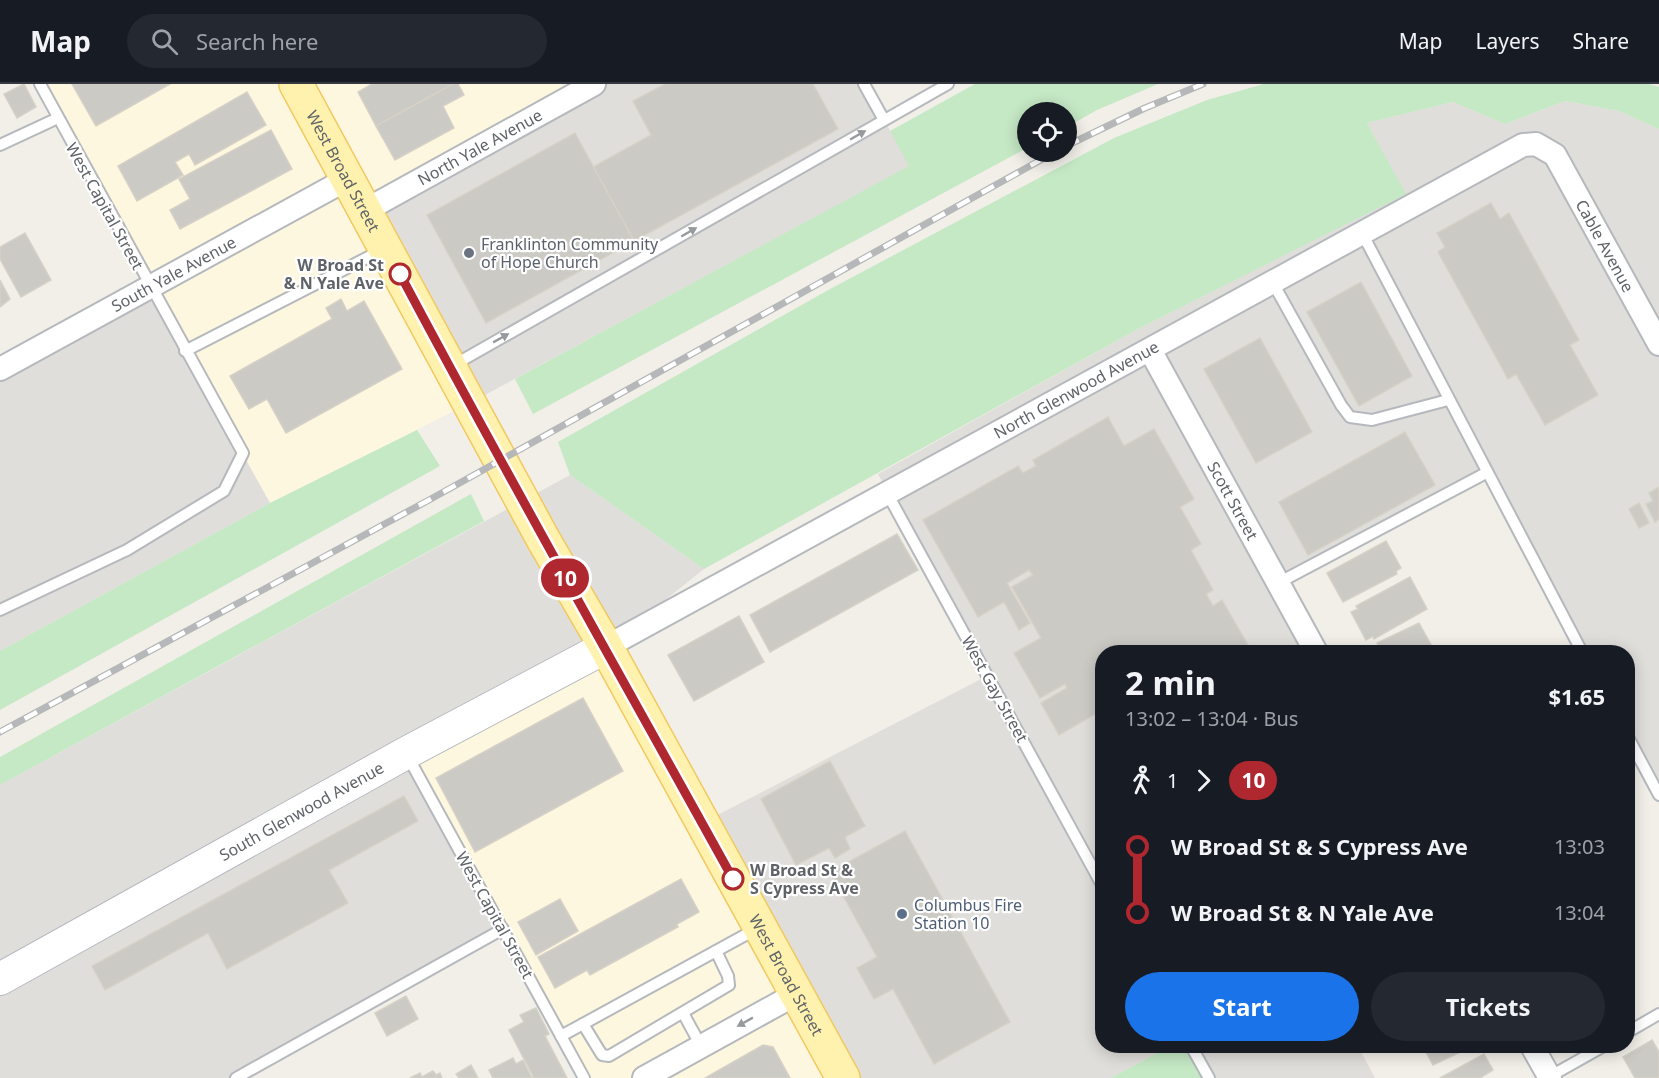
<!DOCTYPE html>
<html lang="en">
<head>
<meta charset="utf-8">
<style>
	body { margin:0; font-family:"Noto Sans",sans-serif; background:#242831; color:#f1f3f6; height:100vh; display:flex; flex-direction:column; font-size:22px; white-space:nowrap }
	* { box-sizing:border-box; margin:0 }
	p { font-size:20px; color:#9ea1a6 }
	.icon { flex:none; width:33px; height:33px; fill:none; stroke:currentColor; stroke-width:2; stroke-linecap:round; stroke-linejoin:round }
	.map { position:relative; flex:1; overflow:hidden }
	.side { position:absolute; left:1095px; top:561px; width:540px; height:408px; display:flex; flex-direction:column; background:#171b24; border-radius:24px; box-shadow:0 3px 15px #0003 }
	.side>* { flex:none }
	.badge { padding:0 12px; border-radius:20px; font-size:21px; line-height:39px }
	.tools { position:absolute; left:1017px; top:18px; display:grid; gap:12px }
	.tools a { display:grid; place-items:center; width:60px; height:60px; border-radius:50%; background:#171b24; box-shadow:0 3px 15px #0003; font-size:30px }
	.map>.badge { position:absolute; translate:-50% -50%; box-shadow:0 0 0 3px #fff }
	.legs { display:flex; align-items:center; gap:9px; height:66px; padding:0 30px; font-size:20px }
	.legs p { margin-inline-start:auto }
	.headline { display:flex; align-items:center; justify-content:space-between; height:102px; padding:0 30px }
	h1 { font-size:33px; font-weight:700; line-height:45px }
	.action { display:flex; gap:12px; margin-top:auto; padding:12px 30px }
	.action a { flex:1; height:69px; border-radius:36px; background:#1a73e8; color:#fff; font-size:24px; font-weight:700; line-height:69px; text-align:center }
	.action a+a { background:#242831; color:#f1f3f6 }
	ul { padding:0 30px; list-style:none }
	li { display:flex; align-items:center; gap:21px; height:66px; font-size:22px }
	li i { display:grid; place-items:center; width:9px; height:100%; margin:0 8px; background:currentColor }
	li i::after { content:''; width:15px; height:15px; margin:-8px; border:4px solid; border-radius:50%; background:#171b24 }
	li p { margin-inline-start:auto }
	li:first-child i { background:linear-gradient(#0000 50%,currentColor 0) }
	li:last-child i { background:linear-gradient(currentColor 50%,#0000 0) }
	header { display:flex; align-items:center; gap:36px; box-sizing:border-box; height:84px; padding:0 30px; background:#171b24; border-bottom:2px solid #363941 }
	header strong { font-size:28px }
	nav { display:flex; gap:33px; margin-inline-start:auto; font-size:21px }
	.search { width:420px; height:54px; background:#242831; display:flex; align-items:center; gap:15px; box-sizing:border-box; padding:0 21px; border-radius:33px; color:#9ea1a6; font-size:22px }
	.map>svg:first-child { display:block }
	.commercial { fill:#fef7e0 }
	.industrial { fill:#e0deda }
	.green { fill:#c5e8c5 }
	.building { fill:#cccac5; stroke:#d6d1c6; stroke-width:1.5 }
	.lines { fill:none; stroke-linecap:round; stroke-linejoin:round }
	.lane-casing { stroke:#b5b8bc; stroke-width:14 }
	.street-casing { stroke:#b5b8bc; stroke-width:26 }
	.secondary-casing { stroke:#b6babf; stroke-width:34 }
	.primary-casing { stroke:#f2c960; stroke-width:36 }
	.lane { stroke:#fff; stroke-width:10 }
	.street { stroke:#fff; stroke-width:22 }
	.secondary { stroke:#fff; stroke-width:32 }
	.primary { stroke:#fff2af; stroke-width:33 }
	.rail-casing { stroke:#b6b7b8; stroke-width:7 }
	.rail { stroke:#fff; stroke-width:4.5; stroke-dasharray:14; stroke-linecap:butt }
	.oneway { fill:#979a9d }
	.line-1-casing { stroke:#fff; stroke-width:14 }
	.line-1 { stroke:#af272f; stroke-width:9 }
	.worship-dot { fill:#6b7280; stroke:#fff; stroke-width:2 }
	.stop-1-dot { fill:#fff; stroke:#af272f; stroke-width:3 }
	.service-dot { fill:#5c6f8a; stroke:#fff; stroke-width:2 }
	.labels { text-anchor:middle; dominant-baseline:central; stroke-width:4.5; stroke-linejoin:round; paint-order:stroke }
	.street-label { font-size:16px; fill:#5f6368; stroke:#fff }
	.worship-label { font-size:16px; fill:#5b616d; stroke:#fff; text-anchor:start }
	.stop-label { font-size:16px; font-weight:bold; fill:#5f6368; stroke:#fff; text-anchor:end }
	.service-label { font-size:16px; fill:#4e5e75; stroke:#fff; text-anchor:start }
</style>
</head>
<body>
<header>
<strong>Map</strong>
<div class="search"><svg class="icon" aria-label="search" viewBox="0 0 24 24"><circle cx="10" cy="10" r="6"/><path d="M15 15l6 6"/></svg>Search here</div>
<nav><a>Map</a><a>Layers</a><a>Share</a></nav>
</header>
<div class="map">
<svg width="1659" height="994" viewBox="0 0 1659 994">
	<rect width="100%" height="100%" fill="#f1efe8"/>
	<g class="commercial">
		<path d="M40,0H561L568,14L470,319L270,419Z"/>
		<path d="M606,563L843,994H584L406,669Z"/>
	</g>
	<g class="industrial">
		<path d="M594,0H864L910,82L470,319L366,126Z"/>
		<path d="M1565,17L1619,27L1659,45V711L1628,653V568H1582L1486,389L1278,499L1316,568H1102V962H1170L1111,994H843L702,739L987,592L878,390L1136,246L1405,110L1367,39L1453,18L1505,40Z"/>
		<path d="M149,203L270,419L0,567V285Z"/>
		<path d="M570,391L704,485L606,563L406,669L503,845L236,994H0V701Z"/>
		<path d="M1191,962H1358L1375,994H1209Z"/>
	</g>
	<g class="green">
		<path d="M975,0H1158L1097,26L1067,43L1066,28H1028L1027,64L533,330L515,295L909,82L890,47Z"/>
		<path d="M1264,0H1649L1659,3V45L1619,27L1565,17L1505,40L1453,18L1367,39L1406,110L1136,246L704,485L570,391L558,358L832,204L1114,54L1207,16Z"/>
		<path d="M417,346L440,382L0,626V567L270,419Z"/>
		<path d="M471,410L484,437L0,701V673Z"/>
		<path d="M1170,962H1191L1209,994H1111Z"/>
	</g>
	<g class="building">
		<path d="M24,0L36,23L17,34L4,10Z"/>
		<path d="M72,0H170L96,42Z"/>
		<path d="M372,0H453L376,42L358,8Z"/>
		<path d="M453,0H458L464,11L443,22L454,44L395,76L376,42Z"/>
		<path d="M665,0H813L838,45L634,157L593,83L651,51L633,17Z"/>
		<path d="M247,8L266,41L195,81L189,70L175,78L183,91L137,117L118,82Z"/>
		<path d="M271,46L292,85L180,145L170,126L190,115L179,95Z"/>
		<path d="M575,49L634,157L486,239L427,131Z"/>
		<path d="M1491,119L1500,135L1509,129L1579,256L1570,261L1598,311L1545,341L1516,290L1508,295L1438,168L1445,163L1437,149Z"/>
		<path d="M25,149L51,196L21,213L0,175V163Z"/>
		<path d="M0,196L10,215L0,223Z"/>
		<path d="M1361,198L1412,292L1359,322L1307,228Z"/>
		<path d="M341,215L347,227L364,217L402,285L286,349L267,315L249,325L230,292L332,235L326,224Z"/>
		<path d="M1260,254L1312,348L1256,379L1204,285Z"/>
		<path d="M1108,333L1124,362L1154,345L1194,415L1180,423L1201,460L1191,466L1213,506L1206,510L1213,522L1222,516L1252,568H1102V626L1059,651L1041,619L1067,604L1065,600L1040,614L1014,569L1041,554L1012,503L1033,491L1029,486L1007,499L1030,539L1019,546L1004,518L978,533L923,436L1018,382L1023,389L1036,382L1033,376Z"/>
		<path d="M1405,348L1435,401L1308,471L1279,418Z"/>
		<path d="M1659,403V435L1655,438L1646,420L1653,417L1649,409Z"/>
		<path d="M1639,419L1649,439L1639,444L1629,425Z"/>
		<path d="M897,450L918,486L770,568L750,531Z"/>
		<path d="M1386,457L1401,484L1396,487L1397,490L1343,518L1327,489Z"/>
		<path d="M1410,493L1427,525L1374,555L1373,552L1366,556L1351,528L1358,525L1356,522Z"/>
		<path d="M739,532L764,578L694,617L668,571Z"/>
		<path d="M1419,539L1435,568H1373L1372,565L1379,562L1377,559Z"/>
		<path d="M583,614L623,687L475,768L436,694Z"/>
		<path d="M830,677L865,742L845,753L850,765L835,774L829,764L796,781L761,715Z"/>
		<path d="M404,712L418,737L329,786L348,819L227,885L208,849L105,906L92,882Z"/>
		<path d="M905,747L1010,938L934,980L893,905L874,915L857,884L877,873L830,788Z"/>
		<path d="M681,795L699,828L677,840L678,843L590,891L587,886L555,904L538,873Z"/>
		<path d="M560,815L578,847L536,871L518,838Z"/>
		<path d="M406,912L418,935L387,952L375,929Z"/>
		<path d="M536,924L549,950L545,952L567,994H534L509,946L524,938L520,931Z"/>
		<path d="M1652,956L1659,968V994H1635L1623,973Z"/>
		<path d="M763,961L773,963L790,994H705Z"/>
		<path d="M1434,962H1473L1433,981L1425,966Z"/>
		<path d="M1484,970L1493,986L1480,994H1440Z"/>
		<path d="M513,974L516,980L523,976L532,994H493L489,986Z"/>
		<path d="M471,981L478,994H459L456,990Z"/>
		<path d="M433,987L436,991L440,989L442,994H410L420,989L422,993Z"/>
	</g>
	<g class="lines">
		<defs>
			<g id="lane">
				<path d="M864,0L884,36"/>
				<path d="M0,61L58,34"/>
				<path d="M1362,149L1582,568"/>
				<path d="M1273,199L1341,321L1350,333L1372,336L1448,316"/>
				<path d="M185,267L382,166"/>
				<path d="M452,282L948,0"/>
				<path d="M887,409L1102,801"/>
				<path d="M1278,499L1486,389"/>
				<path d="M0,526L127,466L224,407L243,369L40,0"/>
				<path d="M1628,653L1659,711"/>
				<path d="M407,671L584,994"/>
				<path d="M683,929L701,962"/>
				<path d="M583,940L602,971L609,972L729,901L728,892L716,867"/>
				<path d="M1628,948L1659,930"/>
				<path d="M561,952L758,844"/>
				<path d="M1191,962L1209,994"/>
				<path d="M236,994L503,845"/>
				<path d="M1547,994L1604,962"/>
			</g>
			<g id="street">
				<path id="s1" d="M366,126L594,0"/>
				<path id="s2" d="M1150,266L1316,568"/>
				<path id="s3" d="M0,285L349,94"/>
				<path id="s4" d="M606,563L1523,61L1536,60L1555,71L1659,260"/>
				<path d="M1532,962L1550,994"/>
				<path d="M644,994L796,910"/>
			</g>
			<g id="secondary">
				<path id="s5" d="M0,895L406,669L606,563"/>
			</g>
			<g id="primary">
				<path id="s6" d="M296,0L543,455L606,563L843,994"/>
			</g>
		</defs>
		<use href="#lane" class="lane-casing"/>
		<use href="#street" class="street-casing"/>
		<use href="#secondary" class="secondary-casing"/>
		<use href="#primary" class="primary-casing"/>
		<use href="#lane" class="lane"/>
		<use href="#street" class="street"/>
		<use href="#secondary" class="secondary"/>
		<use href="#primary" class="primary"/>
		<defs>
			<g id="rail">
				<path d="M1066,62L1145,24L1203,0"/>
				<path d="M0,648L429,416L1055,68"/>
			</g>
		</defs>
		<use href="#rail" class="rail-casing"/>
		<use href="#rail" class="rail"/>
	</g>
	<defs><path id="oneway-solid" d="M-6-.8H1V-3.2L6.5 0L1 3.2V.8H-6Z" transform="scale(1.5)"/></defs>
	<g class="oneway">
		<use href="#oneway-solid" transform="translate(858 51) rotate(-30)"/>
		<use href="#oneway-solid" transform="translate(689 148) rotate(-30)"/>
		<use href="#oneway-solid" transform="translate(501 254) rotate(-29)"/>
		<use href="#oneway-solid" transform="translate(745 938) rotate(151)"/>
	</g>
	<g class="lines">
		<defs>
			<path id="line-1" d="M400,190C508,394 622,594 733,795"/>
		</defs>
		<use href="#line-1" class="line-1-casing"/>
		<use href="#line-1" class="line-1"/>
	</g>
	<circle class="worship-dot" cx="469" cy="169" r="6"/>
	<g class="stop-1-dot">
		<circle cx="400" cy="190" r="10"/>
		<circle cx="733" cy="795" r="10"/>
	</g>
	<circle class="service-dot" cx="902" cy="830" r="6"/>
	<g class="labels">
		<g class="street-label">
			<text stroke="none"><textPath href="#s1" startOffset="130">North Yale Avenue</textPath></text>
			<text stroke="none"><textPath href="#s6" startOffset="99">West Broad Street</textPath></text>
			<text transform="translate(105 122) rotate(61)">West Capital Street</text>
			<text stroke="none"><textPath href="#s4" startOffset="1184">Cable Avenue</textPath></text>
			<text stroke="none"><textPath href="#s3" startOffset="198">South Yale Avenue</textPath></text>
			<text stroke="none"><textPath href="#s4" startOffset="536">North Glenwood Avenue</textPath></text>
			<text stroke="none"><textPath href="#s2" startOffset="172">Scott Street</textPath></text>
			<text transform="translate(995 605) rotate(61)">West Gay Street</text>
			<text stroke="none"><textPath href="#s5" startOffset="345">South Glenwood Avenue</textPath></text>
			<text transform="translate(495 831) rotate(61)">West Capital Street</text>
			<text stroke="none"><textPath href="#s6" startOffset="1017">West Broad Street</textPath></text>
		</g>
		<g class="worship-label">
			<text x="481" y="160">Franklinton Community<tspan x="481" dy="18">of Hope Church</tspan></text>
		</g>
		<g class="stop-label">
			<text x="384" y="181">W Broad St<tspan x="384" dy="18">&amp; N Yale Ave</tspan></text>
			<text x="750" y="786" text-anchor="start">W Broad St &amp;<tspan x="750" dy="18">S Cypress Ave</tspan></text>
		</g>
		<g class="service-label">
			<text x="914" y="821">Columbus Fire<tspan x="914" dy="18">Station 10</tspan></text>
		</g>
	</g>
</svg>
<div class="tools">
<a><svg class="icon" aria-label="locate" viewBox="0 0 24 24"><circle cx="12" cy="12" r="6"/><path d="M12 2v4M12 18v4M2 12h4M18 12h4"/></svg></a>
</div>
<b class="badge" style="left:565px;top:494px;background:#af272f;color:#fff">10</b>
<section class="side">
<div class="headline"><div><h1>2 min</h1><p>13:02 – 13:04 · Bus</p></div><b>$1.65</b></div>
<div class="legs"><svg class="icon" aria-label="walk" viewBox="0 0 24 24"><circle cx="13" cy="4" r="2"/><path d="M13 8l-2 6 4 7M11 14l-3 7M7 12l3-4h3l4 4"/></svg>1<svg class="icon" aria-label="forward" viewBox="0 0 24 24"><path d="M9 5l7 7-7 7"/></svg><b class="badge" style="background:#af272f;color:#fff">10</b></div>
<ul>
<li><i style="color:#af272f"></i><b>W Broad St &amp; S Cypress Ave</b><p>13:03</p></li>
<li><i style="color:#af272f"></i><b>W Broad St &amp; N Yale Ave</b><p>13:04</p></li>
</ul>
<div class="action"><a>Start</a><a>Tickets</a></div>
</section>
</div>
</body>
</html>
